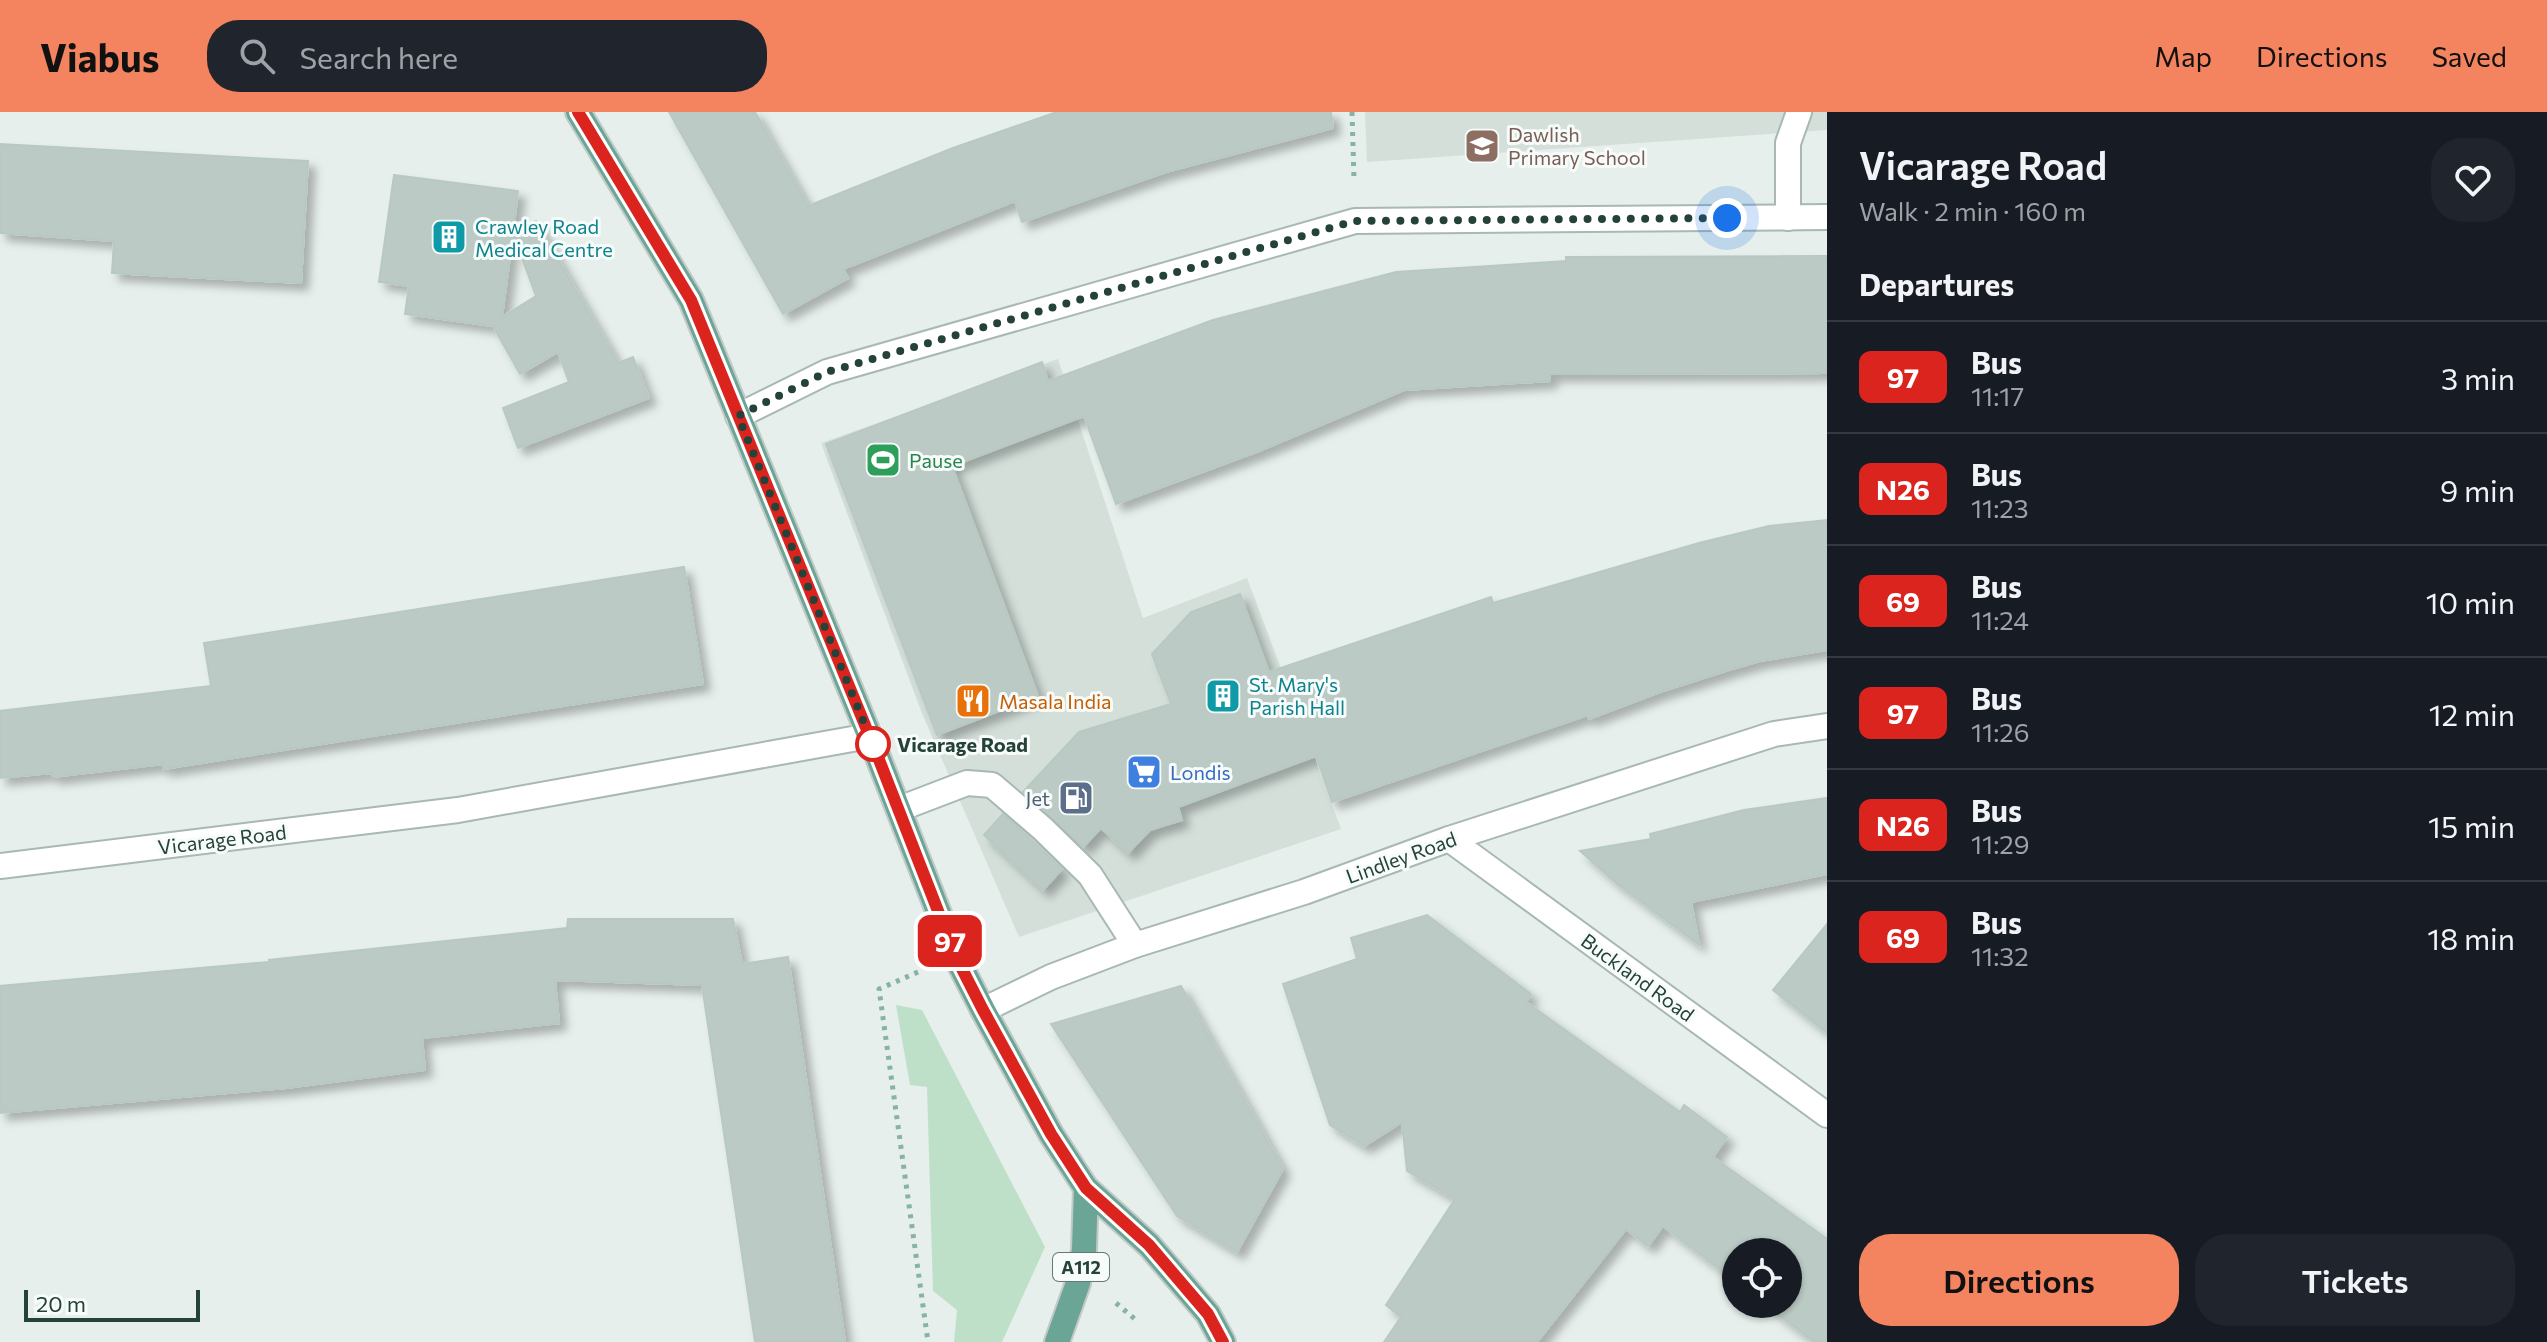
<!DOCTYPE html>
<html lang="en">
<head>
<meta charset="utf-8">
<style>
	body { margin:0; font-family:Commissioner,sans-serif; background:#20242c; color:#f1f3f6; height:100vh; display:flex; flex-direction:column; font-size:30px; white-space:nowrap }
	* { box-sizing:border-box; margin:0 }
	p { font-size:26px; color:#9ea1a6 }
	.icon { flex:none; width:44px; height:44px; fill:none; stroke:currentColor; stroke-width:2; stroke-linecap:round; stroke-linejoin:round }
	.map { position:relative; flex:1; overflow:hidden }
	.drawer { display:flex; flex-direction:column; background:#171b24; width:720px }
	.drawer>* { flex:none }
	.badge { padding:0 16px; border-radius:12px; font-size:28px; line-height:52px }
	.fabs { position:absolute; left:1722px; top:1126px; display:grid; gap:16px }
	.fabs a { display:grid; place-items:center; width:80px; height:80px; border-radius:50%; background:#171b24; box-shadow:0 2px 6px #0004; font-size:40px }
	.scale { position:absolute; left:24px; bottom:20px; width:176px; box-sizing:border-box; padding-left:8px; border:4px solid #24423a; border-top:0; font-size:22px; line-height:28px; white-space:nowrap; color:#24423a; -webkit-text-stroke:6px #f7fbf9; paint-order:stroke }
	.you { position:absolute; width:40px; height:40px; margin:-20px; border:6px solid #fff; border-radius:50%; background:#1a73e8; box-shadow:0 0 0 12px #1a73e833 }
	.map>.badge { position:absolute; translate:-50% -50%; box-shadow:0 0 0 4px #fff }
	h2 { padding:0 32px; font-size:30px; line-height:72px }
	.round { display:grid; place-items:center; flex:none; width:84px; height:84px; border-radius:32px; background:#20242c }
	.head { display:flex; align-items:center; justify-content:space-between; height:136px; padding:0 32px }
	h1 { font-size:38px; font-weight:600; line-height:60px }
	.primary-button { display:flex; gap:16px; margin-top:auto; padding:16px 32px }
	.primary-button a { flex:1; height:92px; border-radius:32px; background:#f4845f; color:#111; font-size:32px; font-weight:600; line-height:92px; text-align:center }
	.primary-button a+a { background:#20242c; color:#f1f3f6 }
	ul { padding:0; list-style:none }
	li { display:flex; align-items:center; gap:24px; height:112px; padding:0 32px; border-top:2px solid #363941 }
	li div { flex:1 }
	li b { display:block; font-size:30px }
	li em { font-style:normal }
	li .badge { min-width:88px; font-weight:700; text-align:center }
	header { display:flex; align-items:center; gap:48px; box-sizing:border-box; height:112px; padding:0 40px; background:#f4845f; color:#111 }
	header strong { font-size:38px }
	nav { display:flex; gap:44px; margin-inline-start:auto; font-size:28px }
	.search { width:560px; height:72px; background:#20242c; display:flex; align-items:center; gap:20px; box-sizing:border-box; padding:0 28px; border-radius:32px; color:#9ea1a6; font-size:30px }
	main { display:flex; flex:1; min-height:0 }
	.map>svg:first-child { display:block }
	.built { fill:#d4dfda }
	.green { fill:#bfe0c8 }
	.building { fill:#bbcac4; stroke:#b8c9c2; stroke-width:2; fill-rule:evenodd; filter:url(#shadow) }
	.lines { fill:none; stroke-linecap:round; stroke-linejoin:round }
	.service-casing { stroke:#a8b8b2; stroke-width:28 }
	.minor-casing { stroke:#a8b8b2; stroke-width:28 }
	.primary-casing { stroke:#c2cac8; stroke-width:28 }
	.path { stroke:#86b3a5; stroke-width:5; stroke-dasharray:4 6; stroke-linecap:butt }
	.service { stroke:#fff; stroke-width:24 }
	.minor { stroke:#fff; stroke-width:24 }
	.primary { stroke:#6aa596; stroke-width:24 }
	.line-casing { stroke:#fff; stroke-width:18 }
	.line { stroke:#dc241f; stroke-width:12 }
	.walk { stroke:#24423a; stroke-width:8; stroke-dasharray:0 14.4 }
	.stop-dot { fill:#fff; stroke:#dc241f; stroke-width:4 }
	.labels { text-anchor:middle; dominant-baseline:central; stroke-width:6; stroke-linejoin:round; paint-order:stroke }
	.shield { fill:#f7fbf9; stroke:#637a73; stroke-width:2 }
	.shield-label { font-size:18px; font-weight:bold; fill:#24423a }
	.education-label { font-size:20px; fill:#785e54; stroke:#f7fbf9; text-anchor:start }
	.culture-label { font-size:20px; fill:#0d838f; stroke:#f7fbf9; text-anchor:start }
	.leisure-label { font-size:20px; fill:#27864d; stroke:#f7fbf9; text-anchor:start }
	.food-label { font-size:20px; fill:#c56008; stroke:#f7fbf9; text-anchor:start }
	.stop-label { font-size:20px; font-weight:bold; fill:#24423a; stroke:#f7fbf9; text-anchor:start }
	.shop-label { font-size:20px; fill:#366cbe; stroke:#f7fbf9; text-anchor:start }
	.service-label { font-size:20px; fill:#4e5e75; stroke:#f7fbf9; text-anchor:end }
	.street-label { font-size:20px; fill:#24423a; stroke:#f7fbf9 }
</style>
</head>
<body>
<header>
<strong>Viabus</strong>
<div class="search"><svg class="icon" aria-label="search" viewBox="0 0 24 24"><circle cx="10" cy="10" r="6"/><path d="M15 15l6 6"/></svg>Search here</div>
<nav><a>Map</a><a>Directions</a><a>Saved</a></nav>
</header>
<main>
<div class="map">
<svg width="1827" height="1230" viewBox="0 0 1827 1230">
	<defs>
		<filter id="shadow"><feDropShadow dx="7" dy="7" stdDeviation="4" flood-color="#0004"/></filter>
	</defs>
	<rect width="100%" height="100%" fill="#e6efeb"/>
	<g class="built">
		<path d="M1365,0H1827V18L1367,50Z"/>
		<path d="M1058,247L1143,506L1247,466L1341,717L1019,825L921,599L821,331Z"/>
	</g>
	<path class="green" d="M896,893L922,898L1045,1135L1002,1230H954L957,1198L933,1179L927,975L910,973Z"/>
	<g class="building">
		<path d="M669,0H755L808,94L953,36L1057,0H1331L1333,16L1166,60L1022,110L1015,89L843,157L848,166L783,202Z"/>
		<path d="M0,32L308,49L301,171L112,161L114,129L0,121Z"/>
		<path d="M394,63L518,79L513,120L536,109L618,251L633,245L649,286L518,336L503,296L569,270L558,240L520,262L493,214L405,202L409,174L379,170ZM513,122L536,184L502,205Z"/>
		<path d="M1827,144V261L1550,262V269L1404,278L1259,339L1116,392L1084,304L952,354L1038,584L937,623L826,332L1042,250L1048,269L1213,208L1396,160L1566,149V145Z"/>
		<path d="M1827,408V538L1760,549L1732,557L1660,580L1589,607L1588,603L1332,690L1316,644L1178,695L1182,708L1150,718L1128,741L1101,716L1083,735L1023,680L1079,620L1171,592L1152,542L1191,500L1240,482L1269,560L1491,485L1493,491L1699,431L1769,414Z"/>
		<path d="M684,455L703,572L163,657V652L53,665L52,661L0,666V599L211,574L204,531Z"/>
		<path d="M1827,686V762L1691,790L1699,833L1616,771L1580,739L1651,727L1650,722L1744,698Z"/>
		<path d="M1003,702L1062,757L1043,778L984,723Z"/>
		<path d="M1427,803L1531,882L1526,890L1680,1000L1684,993L1727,1025L1713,1045L1827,1127V1230H1814L1764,1192H1788V1140H1736V1170L1663,1114L1648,1134L1626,1117L1537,1230H1384L1401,1205L1386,1193L1455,1087L1407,1059L1402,1010L1364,1034L1330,1013L1283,872L1357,847L1351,826Z"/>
		<path d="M568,807H733L742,852L788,845L845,1230H755L702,873L555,868L559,911L422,926L425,958L286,976L0,1001V874L269,850V848L567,816Z"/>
		<path d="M1827,812V921L1773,878Z"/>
		<path d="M1181,874L1283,1057L1237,1140L1177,1104L1051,912Z"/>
	</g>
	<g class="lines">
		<defs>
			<g id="service">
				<path d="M1788,106V31L1799,0"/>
				<path d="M899,697L967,671L992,673L1043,717L1090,763L1135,833"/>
			</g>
			<g id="minor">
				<path d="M738,304L827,260L1355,109L1827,105"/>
				<path d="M1449,727L1827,1003"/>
				<path d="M0,754L458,698L869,624"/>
				<path d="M983,898L1051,865L1135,833L1304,780L1449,727L1774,622L1827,614"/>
			</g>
			<g id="primary">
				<path d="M578,0L691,188L876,640L956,845L983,898L1051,1022L1086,1076L1149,1133L1208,1202L1223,1230"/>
				<path d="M1057,1230L1078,1171L1084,1138L1086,1076"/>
			</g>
		</defs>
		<use href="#service" class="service-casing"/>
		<use href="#minor" class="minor-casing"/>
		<use href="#primary" class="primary-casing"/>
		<g class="path">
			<path d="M1352,0L1354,67"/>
			<path d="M918,860L879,877L928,1230"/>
			<path d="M1116,1191L1136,1208"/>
		</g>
		<use href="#service" class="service"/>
		<use href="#minor" class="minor"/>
		<use href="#primary" class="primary"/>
	</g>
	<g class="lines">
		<defs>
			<path id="line" d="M578,0L691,188L876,640L956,845L983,898L1051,1022L1086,1076L1149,1133L1208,1202L1223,1230"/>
		</defs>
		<use href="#line" class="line-casing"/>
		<use href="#line" class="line"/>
		<path class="walk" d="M873,632L876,640L738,304L827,260L1355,109L1727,106"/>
	</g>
	<defs>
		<symbol id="school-square" viewBox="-11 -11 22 22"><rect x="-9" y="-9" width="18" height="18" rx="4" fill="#8d6e63" stroke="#f7fbf9"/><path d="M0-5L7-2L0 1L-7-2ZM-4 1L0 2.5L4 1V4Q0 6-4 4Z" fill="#fff"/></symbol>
		<symbol id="building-square" viewBox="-11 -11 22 22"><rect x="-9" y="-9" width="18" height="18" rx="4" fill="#0f9aa8" stroke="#f7fbf9"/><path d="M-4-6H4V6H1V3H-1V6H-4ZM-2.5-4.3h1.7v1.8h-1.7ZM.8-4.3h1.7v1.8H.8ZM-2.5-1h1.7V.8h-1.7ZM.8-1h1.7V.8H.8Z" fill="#fff"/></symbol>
		<symbol id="stadium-square" viewBox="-11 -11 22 22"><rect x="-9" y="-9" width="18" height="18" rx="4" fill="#2e9e5b" stroke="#f7fbf9"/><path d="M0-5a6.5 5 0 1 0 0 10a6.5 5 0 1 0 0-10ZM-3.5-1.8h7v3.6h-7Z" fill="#fff"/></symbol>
		<symbol id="restaurant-square" viewBox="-11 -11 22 22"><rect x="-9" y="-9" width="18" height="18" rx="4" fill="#e8710a" stroke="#f7fbf9"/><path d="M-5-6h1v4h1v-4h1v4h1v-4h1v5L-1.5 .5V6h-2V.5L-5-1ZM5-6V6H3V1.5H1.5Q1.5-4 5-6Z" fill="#fff"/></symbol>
		<symbol id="supermarket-square" viewBox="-11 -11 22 22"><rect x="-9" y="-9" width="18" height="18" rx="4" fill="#3f7fe0" stroke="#f7fbf9"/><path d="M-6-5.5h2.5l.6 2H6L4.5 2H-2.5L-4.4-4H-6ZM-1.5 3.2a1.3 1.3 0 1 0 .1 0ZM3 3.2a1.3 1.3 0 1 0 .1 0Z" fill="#fff"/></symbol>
		<symbol id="fuel-square" viewBox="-11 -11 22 22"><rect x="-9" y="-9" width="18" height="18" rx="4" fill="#5c6f8a" stroke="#f7fbf9"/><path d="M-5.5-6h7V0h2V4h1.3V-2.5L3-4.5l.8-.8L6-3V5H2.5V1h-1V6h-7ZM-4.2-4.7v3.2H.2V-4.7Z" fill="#fff"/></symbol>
	</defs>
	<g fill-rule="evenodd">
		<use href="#school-square" x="1462" y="14" width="40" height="40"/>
		<use href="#building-square" x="429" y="105" width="40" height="40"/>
		<use href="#stadium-square" x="863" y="328" width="40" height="40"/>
		<use href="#building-square" x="1203" y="564" width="40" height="40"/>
		<use href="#restaurant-square" x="953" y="569" width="40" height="40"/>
		<use href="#supermarket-square" x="1124" y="640" width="40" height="40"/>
		<use href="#fuel-square" x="1056" y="666" width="40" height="40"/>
	</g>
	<circle class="stop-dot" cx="873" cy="632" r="16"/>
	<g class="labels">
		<rect class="shield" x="1053" y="1141" width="56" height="28" rx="6"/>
		<g class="shield-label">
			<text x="1081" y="1155">A112</text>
		</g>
		<g class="education-label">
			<text x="1508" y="22">Dawlish<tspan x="1508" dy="23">Primary School</tspan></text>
		</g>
		<g class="culture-label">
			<text x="475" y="114">Crawley Road<tspan x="475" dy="23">Medical Centre</tspan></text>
			<text x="1249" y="572">St. Mary's<tspan x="1249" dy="23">Parish Hall</tspan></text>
		</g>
		<g class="leisure-label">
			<text x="909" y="348">Pause</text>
		</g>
		<g class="food-label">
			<text x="999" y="589">Masala India</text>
		</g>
		<g class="stop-label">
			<text x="897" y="632">Vicarage Road</text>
		</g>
		<g class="shop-label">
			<text x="1170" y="660">Londis</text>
		</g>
		<g class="service-label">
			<text x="1050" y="686">Jet</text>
		</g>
		<g class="street-label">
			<text transform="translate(222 727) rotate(-7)">Vicarage Road</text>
			<text transform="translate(1401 745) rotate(-20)">Lindley Road</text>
			<text transform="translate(1638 865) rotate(36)">Buckland Road</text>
		</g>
	</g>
</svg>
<div class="fabs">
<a><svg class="icon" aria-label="locate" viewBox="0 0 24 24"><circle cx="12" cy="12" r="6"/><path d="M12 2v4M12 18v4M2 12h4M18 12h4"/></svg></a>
</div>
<div class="scale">20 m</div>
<div class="you" style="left:1727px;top:106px"></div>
<b class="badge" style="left:950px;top:829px;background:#dc241f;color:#fff">97</b>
</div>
<section class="drawer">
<div class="head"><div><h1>Vicarage Road</h1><p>Walk · 2 min · 160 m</p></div><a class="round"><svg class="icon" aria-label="heart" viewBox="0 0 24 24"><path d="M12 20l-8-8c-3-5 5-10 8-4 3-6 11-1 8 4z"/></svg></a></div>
<h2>Departures</h2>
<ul>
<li><span class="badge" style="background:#dc241f;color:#fff">97</span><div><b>Bus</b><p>11:17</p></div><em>3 min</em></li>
<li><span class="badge" style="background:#dc241f;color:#fff">N26</span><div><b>Bus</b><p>11:23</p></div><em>9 min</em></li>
<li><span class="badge" style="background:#dc241f;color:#fff">69</span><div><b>Bus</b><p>11:24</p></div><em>10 min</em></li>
<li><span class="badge" style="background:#dc241f;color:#fff">97</span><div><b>Bus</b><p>11:26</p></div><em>12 min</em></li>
<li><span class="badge" style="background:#dc241f;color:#fff">N26</span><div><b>Bus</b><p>11:29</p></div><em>15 min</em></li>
<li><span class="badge" style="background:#dc241f;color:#fff">69</span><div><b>Bus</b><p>11:32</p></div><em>18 min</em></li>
</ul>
<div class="primary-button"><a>Directions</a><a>Tickets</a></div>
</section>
</main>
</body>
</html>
